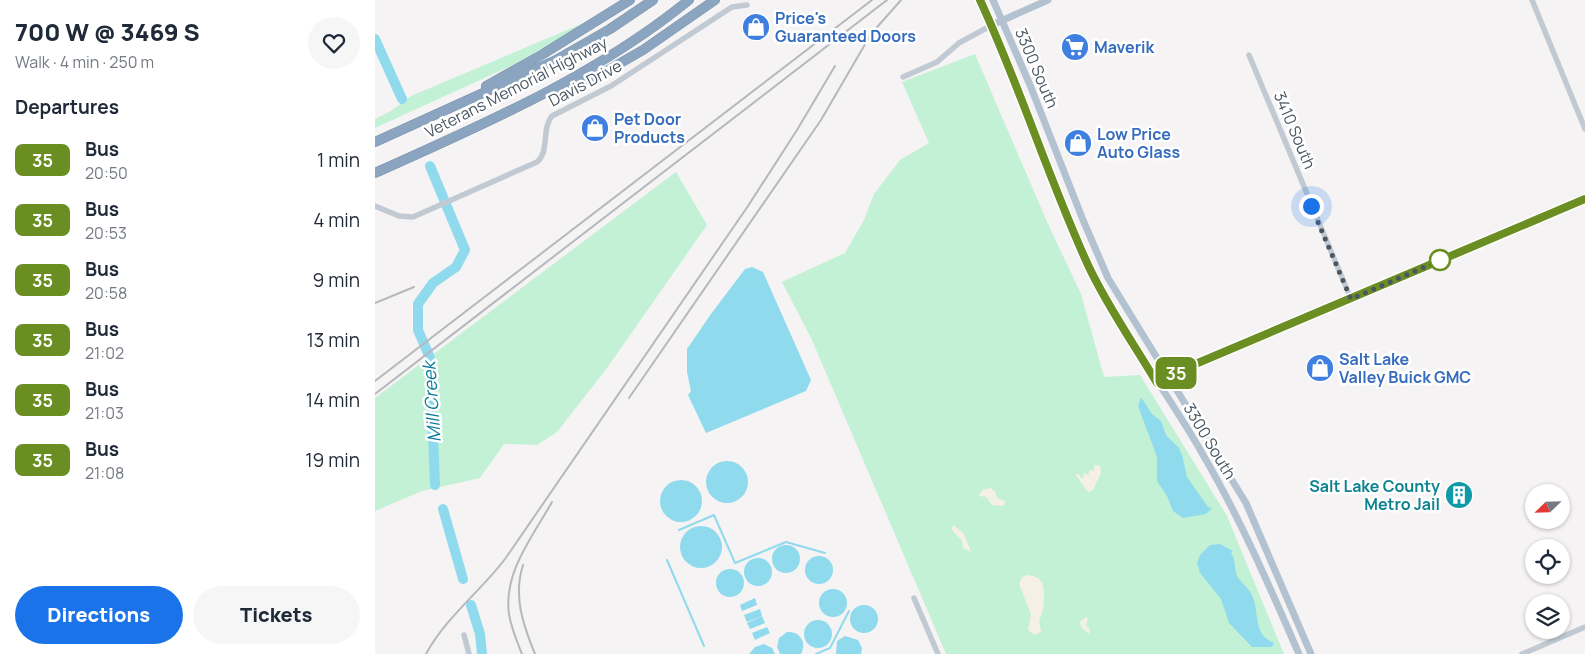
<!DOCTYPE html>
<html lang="en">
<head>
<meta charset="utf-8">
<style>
	body { margin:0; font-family:Manrope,sans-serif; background:#f6f6f7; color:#1f2937; height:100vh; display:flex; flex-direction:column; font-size:19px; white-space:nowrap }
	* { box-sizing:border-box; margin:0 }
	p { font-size:16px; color:#747a83 }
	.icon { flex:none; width:28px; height:28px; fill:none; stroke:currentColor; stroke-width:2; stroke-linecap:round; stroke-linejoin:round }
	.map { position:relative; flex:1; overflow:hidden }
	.sheet { display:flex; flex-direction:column; background:#fff; width:375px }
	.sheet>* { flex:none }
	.badge { padding:0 10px; border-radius:8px; font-size:18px; line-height:32px }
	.needle { width:32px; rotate:247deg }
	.fabs { position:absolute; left:1150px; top:484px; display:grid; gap:10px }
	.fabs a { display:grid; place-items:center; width:45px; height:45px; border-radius:50%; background:#fff; box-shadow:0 1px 4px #0004; font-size:25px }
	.you { position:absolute; width:25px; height:25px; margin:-12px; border:4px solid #fff; border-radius:50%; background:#1a73e8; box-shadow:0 0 0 8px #1a73e833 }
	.map>.badge { position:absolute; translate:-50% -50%; box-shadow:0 0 0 2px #fff }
	h2 { padding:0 15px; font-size:19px; line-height:45px }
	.round { display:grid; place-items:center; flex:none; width:52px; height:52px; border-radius:26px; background:#f6f6f7 }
	.headline { display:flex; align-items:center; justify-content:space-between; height:85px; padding:0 15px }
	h1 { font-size:24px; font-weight:800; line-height:38px }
	.button { display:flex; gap:10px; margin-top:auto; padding:10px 15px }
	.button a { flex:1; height:58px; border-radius:30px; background:#1a73e8; color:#fff; font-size:20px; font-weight:800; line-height:58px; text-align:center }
	.button a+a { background:#f6f6f7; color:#1f2937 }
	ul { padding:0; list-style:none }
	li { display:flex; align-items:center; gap:15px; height:60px; padding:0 15px }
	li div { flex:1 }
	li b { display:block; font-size:19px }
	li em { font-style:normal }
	li .badge { min-width:55px; font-weight:700; text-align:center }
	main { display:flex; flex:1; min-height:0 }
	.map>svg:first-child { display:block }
	.green { fill:#c3f1d5 }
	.sand { fill:#f5f0e5 }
	.water { fill:#90daee }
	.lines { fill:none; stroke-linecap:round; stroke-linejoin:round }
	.stream { stroke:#90daee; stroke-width:2 }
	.river { stroke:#90daee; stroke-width:10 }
	.highway-casing { stroke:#7690ad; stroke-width:10 }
	.minor { stroke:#c1cad2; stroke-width:5.5 }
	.major { stroke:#b3c2d1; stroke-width:7 }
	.highway { stroke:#8ba5c1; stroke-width:9 }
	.rail { stroke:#b5b8bd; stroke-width:2 }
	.line-casing { stroke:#fff; stroke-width:11 }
	.line { stroke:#6b8e23; stroke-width:8 }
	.walk { stroke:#4a5661; stroke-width:5; stroke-dasharray:0 9 }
	.stop-dot { fill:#fff; stroke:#6b8e23; stroke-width:2.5 }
	.labels { text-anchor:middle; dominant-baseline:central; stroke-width:5; stroke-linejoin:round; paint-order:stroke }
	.shop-label { font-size:16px; font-weight:bold; fill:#366cbe; stroke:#fff; text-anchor:start }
	.street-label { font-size:16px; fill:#4a5661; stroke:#fff }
	.culture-label { font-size:16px; font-weight:bold; fill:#0d838f; stroke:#fff; text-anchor:end }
	.water-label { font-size:18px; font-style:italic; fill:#0c7c9b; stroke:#fff }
</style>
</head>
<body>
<main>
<section class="sheet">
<div class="headline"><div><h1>700 W @ 3469 S</h1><p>Walk · 4 min · 250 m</p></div><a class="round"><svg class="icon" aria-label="heart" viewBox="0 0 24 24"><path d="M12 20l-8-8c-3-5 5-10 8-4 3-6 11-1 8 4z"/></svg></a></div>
<h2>Departures</h2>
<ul>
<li><span class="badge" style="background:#6b8e23;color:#fff">35</span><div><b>Bus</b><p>20:50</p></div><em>1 min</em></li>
<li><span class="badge" style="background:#6b8e23;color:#fff">35</span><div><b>Bus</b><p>20:53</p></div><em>4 min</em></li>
<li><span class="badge" style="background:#6b8e23;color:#fff">35</span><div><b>Bus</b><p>20:58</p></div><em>9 min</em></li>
<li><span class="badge" style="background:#6b8e23;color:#fff">35</span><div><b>Bus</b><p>21:02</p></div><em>13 min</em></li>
<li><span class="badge" style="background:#6b8e23;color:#fff">35</span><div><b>Bus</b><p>21:03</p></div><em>14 min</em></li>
<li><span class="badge" style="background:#6b8e23;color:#fff">35</span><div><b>Bus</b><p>21:08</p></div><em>19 min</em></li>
</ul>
<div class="button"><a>Directions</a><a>Tickets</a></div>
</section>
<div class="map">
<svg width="1210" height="654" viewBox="0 0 1210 654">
	<rect width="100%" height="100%" fill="#f5f3f3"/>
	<g class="green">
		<path d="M216,20L138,65L0,128V119L16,111L36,96Z"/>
		<path d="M600,54L673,224L706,294L729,377L765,375L852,516L909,654H571L437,340L407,282L470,253L489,220L499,194L525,160L554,143L527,82Z"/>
		<path d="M301,172L332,225L232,368L182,432L162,445L129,444L105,478L47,491L0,511V398Z"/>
	</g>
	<g class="sand">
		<path d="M719,465L725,466L726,473L718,490L713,492L700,474H703L708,479L709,473L713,475L715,470L719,471Z"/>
		<path d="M615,488L620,491L622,498L630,501L629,506L617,505L611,497L604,496L607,490Z"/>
		<path d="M579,525L589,534L596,552L588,548L587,541L576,529Z"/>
		<path d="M653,575C658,576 664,577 667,583C671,591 669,614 664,620L666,632L659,635L653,630L656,614L644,584L647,577Z"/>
		<path d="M711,617L713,618L711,625L715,629L714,634L706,627L705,622Z"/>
	</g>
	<g class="water">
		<path d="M377,267L388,272L436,380L431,391L331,433L313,395L316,391L312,372V349L336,314L370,269Z"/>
		<path d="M766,397L777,414L786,421L791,435L804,448L807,455L812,477L833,507L837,508L831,514L808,518L798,511L792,496L782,481V457L763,406Z"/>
		<circle cx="352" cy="482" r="21"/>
		<circle cx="306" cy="501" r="21"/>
		<circle cx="326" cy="547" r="21"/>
		<path d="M845,544L858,551L856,553C861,560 859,568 862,576C866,583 873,587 877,595C885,613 877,634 899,643L897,647H877L854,623L846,599L825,573L822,563L825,555L835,545Z"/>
		<circle cx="411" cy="559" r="14"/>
		<circle cx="444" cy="570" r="14"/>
		<circle cx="383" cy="572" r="14"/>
		<circle cx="355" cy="583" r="14"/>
		<circle cx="458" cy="603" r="14"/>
		<path d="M380,598L382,605L367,611L365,605Z"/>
		<circle cx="489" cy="619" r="14"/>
		<path d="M385,609L387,616L372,622L369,615Z"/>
		<path d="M387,616L390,623L375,629L372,623Z"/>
		<circle cx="443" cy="634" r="14"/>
		<path d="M392,627L395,633L380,640L377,633Z"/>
		<path d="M412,632C425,631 432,642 426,654H405L402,647L404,638Z"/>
		<path d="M470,636L483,640L487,648L486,654H461L462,641Z"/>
		<path d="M389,644L397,648L400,654H374L380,647Z"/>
	</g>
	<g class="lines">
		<g class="stream">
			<path d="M304,530L339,515L360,563L411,542L450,553"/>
			<path d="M292,560L329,646"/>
			<path d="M441,654L455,648L474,611"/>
		</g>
		<g class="river">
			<path d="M0,39L27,99"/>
			<path d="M55,166L90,250L81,267L58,283L43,304V330L55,358L60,485"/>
			<path d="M68,509L88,579"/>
			<path d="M96,605L105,634L107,654"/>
		</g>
		<defs>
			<g id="highway">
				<path d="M111,86L168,54L255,0"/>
				<path d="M181,93L228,73L268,50L340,0"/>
				<path d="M0,142L181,60L235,29L278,0"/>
				<path d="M0,173C109,124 221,76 314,0"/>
			</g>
		</defs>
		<use href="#highway" class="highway-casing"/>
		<g class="minor">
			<path d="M1157,0L1210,129"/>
			<path d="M874,55L976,299"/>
			<path d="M528,77L562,62L584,43L617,25"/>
			<path d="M0,206L24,216L38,217L162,162C175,151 166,129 177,116L236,86L357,7L372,5"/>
			<path d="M782,383L792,377L1210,199"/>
			<path d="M539,598L563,654"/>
			<path d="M89,635L94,654"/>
			<path d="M1147,654L1210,627"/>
		</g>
		<g class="major">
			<path d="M605,0C648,92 676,192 722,283C753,342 794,395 827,453C865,518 894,585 924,654"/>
			<path d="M618,0L655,85L708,220L733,278L871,503L936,654"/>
			<path d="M617,25L673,0"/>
		</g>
		<use href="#highway" class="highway"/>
		<g class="rail">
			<path d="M0,303L39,287"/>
			<path d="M0,381L497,0"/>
			<path d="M0,394L512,0"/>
			<path d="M254,398L446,120L496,34L526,0"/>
			<path d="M148,565C138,596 148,625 160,654"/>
			<path d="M51,654C71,617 105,592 130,559L373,206L422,130L460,66"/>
			<path d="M147,654C142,641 136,628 134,614C128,573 158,536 177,502"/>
		</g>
	</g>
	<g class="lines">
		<defs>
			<path id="line" d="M605,0C645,86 673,178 713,265C732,306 759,344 782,383L792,376L1210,199"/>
		</defs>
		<use href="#line" class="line-casing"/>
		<use href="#line" class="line"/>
		<path class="walk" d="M936,206L976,299L1068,259L1065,260"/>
	</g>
	<defs>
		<symbol id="shop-disc" viewBox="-11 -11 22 22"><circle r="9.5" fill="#3f7fe0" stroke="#fff"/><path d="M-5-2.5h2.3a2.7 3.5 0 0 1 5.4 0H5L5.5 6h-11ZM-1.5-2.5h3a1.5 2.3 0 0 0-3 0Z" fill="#fff"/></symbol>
		<symbol id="supermarket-disc" viewBox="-11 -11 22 22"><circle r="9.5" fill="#3f7fe0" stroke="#fff"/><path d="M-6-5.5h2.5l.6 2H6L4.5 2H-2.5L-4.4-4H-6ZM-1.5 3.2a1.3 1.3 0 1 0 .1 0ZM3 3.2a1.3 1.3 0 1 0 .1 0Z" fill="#fff"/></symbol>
		<symbol id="building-disc" viewBox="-11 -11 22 22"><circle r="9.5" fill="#0f9aa8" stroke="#fff"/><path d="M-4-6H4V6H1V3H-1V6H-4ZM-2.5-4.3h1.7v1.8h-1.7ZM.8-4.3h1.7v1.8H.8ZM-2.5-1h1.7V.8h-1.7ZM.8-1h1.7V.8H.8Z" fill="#fff"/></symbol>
	</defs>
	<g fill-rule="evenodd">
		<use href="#shop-disc" x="365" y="11" width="32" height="32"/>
		<use href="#supermarket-disc" x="684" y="31" width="32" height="32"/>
		<use href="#shop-disc" x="204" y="112" width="32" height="32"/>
		<use href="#shop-disc" x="687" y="127" width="32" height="32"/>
		<use href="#shop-disc" x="929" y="352" width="32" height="32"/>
		<use href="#building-disc" x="1068" y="479" width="32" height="32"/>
	</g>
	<circle class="stop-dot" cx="1065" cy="260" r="10"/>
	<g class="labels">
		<g class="shop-label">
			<text x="400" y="18">Price's<tspan x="400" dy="18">Guaranteed Doors</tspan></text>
			<text x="719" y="47">Maverik</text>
			<text x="239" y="119">Pet Door<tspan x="239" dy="18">Products</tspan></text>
			<text x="722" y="134">Low Price<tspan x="722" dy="18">Auto Glass</tspan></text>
			<text x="964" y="359">Salt Lake<tspan x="964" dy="18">Valley Buick GMC</tspan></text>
		</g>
		<g class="street-label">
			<text transform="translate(662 68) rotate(67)">3300 South</text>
			<text transform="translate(210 83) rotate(-28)">Davis Drive</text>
			<text transform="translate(141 87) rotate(-27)">Veterans Memorial Highway</text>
			<text transform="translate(920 130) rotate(67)">3410 South</text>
			<text transform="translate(835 441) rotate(59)">3300 South</text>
		</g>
		<g class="culture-label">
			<text x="1065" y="486">Salt Lake County<tspan x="1065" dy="18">Metro Jail</tspan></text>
		</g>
		<g class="water-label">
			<text transform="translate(56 402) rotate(-94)">Mill Creek</text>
		</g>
	</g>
</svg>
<div class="fabs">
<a><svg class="needle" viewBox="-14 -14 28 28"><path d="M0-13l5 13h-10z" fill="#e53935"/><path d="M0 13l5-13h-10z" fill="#747a83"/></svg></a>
<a><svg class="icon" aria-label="locate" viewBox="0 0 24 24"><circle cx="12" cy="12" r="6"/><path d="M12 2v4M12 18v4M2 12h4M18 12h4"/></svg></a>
<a><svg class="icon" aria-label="layers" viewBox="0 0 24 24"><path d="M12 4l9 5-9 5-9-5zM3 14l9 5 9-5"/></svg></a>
</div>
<div class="you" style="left:936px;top:206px"></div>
<b class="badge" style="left:801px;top:373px;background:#6b8e23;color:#fff">35</b>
</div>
</main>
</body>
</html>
